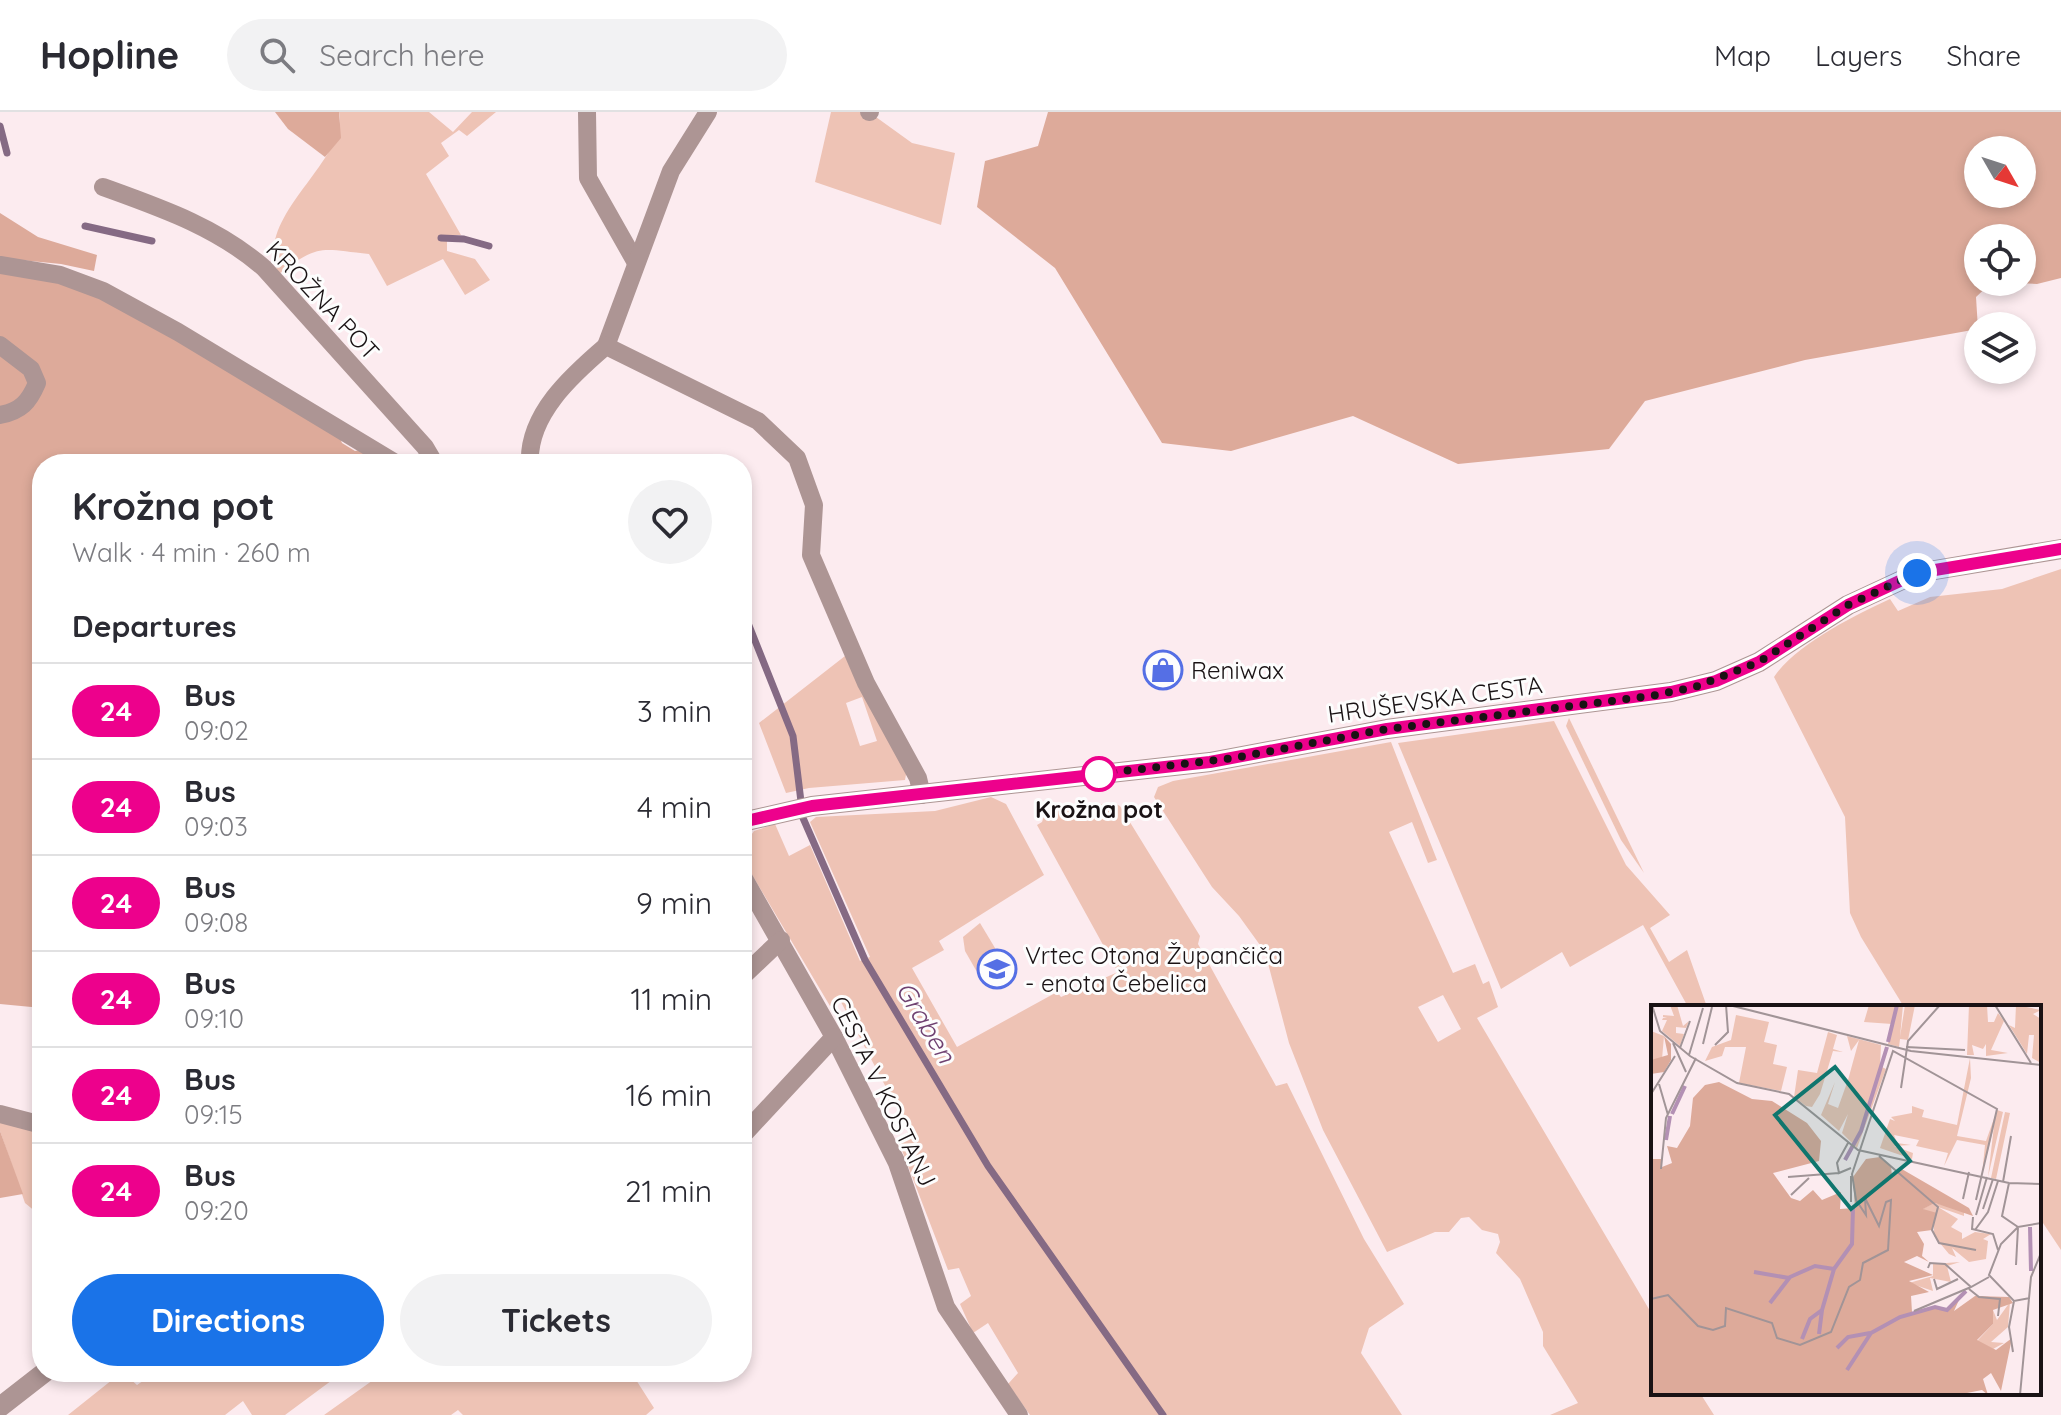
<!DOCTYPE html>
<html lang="en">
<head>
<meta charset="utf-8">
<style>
	body { margin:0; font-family:Quicksand,sans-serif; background:#f2f2f3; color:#2b2b33; height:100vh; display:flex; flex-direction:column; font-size:30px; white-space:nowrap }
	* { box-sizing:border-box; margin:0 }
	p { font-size:26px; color:#7c7c81 }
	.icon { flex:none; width:44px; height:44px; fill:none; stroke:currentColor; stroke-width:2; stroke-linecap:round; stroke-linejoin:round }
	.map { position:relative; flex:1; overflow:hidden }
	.drawer { position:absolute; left:32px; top:342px; width:720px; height:928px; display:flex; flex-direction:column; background:#fff; border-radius:32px; box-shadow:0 4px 12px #0003 }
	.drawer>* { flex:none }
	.badge { padding:0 16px; border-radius:26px; font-size:28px; line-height:52px }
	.needle { width:52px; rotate:129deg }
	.tools { position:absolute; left:1964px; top:24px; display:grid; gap:16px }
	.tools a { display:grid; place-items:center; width:72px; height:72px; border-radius:50%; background:#fff; box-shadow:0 4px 12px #0003; font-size:40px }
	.you { position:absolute; width:40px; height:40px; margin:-20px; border:6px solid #fff; border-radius:50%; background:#1a73e8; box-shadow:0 0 0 12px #1a73e833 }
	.map>.badge { position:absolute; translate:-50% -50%; box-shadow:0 0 0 4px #fff }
	h2 { padding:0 40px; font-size:30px; line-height:72px }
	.round { display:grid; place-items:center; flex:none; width:84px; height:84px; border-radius:42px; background:#f2f2f3 }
	.summary { display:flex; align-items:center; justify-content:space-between; height:136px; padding:0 40px }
	h1 { font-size:38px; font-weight:700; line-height:60px }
	.primary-button { display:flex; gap:16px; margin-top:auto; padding:16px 40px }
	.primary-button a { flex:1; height:92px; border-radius:48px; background:#1a73e8; color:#fff; font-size:32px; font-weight:700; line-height:92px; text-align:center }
	.primary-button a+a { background:#f2f2f3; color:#2b2b33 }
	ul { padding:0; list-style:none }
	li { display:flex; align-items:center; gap:24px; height:96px; padding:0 40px; border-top:2px solid #e1e1e2 }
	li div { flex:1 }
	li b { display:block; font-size:30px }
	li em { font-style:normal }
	li .badge { min-width:88px; font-weight:700; text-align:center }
	header { display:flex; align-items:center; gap:48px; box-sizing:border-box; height:112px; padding:0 40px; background:#fff; border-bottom:2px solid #e1e1e2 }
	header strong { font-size:38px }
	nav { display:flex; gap:44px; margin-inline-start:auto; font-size:28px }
	.search { width:560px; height:72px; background:#f2f2f3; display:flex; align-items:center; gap:20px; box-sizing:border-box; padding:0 28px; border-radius:44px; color:#7c7c81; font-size:30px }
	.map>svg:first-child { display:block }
	.green { fill:#eec3b5; fill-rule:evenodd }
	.forest { fill:#ddaa9a; fill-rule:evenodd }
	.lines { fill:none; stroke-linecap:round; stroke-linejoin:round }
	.stream { stroke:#856a84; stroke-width:7 }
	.minor { stroke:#ad9594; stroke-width:18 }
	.tertiary { stroke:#ad9594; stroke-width:20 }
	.line-casing { stroke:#fff; stroke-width:18 }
	.line { stroke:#ed018c; stroke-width:12 }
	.walk { stroke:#191214; stroke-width:8; stroke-dasharray:0 14.4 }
	.stop-dot { fill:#fff; stroke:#ed018c; stroke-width:4 }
	.labels { text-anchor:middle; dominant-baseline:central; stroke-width:6; stroke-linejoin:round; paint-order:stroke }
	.street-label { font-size:24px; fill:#191214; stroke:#fdfdfd }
	.poi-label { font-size:24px; fill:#191214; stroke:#fdfdfd; text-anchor:start }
	.stop-label { font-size:24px; font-weight:bold; fill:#191214; stroke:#fdfdfd }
	.water-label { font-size:26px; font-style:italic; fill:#6f4171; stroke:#fdfdfd }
	.inset-river { fill:none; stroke:#b390b4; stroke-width:4 }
	.inset-road { fill:none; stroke:#a19497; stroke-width:2 }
	.view { fill:#0f766e; fill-opacity:0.15; stroke:#0f766e; stroke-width:4 }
	.inset-edge { fill:none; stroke:#191214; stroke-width:4 }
</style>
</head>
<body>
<header>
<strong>Hopline</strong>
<div class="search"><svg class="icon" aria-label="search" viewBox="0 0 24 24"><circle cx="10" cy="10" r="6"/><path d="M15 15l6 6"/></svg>Search here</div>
<nav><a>Map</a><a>Layers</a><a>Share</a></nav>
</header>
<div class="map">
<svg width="2061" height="1303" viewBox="0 0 2061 1303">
	<rect width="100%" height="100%" fill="#fcebef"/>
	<g class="green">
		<path d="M339,0H429L453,20L472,0H496L467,24L459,18L441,31L449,44L426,62L461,123H447V139L475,147L490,168L465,183L443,147L387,174L369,142C321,137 319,131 279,162C250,106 349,49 339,0Z"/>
		<path d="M831,0H869L912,31L955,41L941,113L815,70Z"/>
		<path d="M2061,457V1138L2039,1105V895H1904L1861,825L1850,801L1845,705L1774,565C1795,533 1855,503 1890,487L1898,499L1930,485L2002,477Z"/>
		<path d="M854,537L907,657L905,668L809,676L786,681L759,611ZM862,585L877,629L860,634L846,591Z"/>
		<path d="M1569,606L1644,761L1621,728L1566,614Z"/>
		<path d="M1554,609L1626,753L1670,803L1650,816L1669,850L1687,838L1707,895H1688L1643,813L1570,855L1562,840L1501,877L1398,631Z"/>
		<path d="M1391,630L1437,748L1428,751L1412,710L1389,720L1453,861L1475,852L1483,872L1489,869L1498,895L1477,906L1653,1204V1281H1700L1714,1303H1550L1578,1291L1543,1234V1220L1520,1167L1496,1141L1500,1130L1498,1122L1482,1118L1469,1105L1461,1106L1449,1120H1435L1387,1140L1323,1018L1289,931L1265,840L1239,804L1212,775L1154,685L1158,675L1173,669ZM1443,883L1461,917L1438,930L1418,895Z"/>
		<path d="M991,685L1006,692L1044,763L939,829L944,838L912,856L957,935L1057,880L1061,885L1118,860L1037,713L1042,710L1046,698L1114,691L1120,694L1200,824L1198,832L1276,974L1287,971L1364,1127L1404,1192L1369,1216L1361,1241L1402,1303H1030L1008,1272L1018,1261L988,1211L973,1221L960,1192L971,1184L959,1156L948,1158L898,1028L909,1019L841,890L830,894L748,756L742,736L754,719L775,712L789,744L810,733L860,849L870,845L810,710L816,705L935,699Z"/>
		<path d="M980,811L1001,846L977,860L965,839L963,825Z"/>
		<path d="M0,1009L42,1020V1105L25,1091L0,1019Z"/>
		<path d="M122,1260L137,1273L156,1260H343L285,1303H252L243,1289L225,1303H68Z"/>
		<path d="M378,1260H631L654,1296L646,1303H463L458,1298L451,1303H324L376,1266L380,1263Z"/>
	</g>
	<g class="forest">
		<path d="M275,0H339L341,26L325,45L288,17Z"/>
		<path d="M1048,0H2061V166L2037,172L1992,170L1976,185L1978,217L1805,248L1645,289L1609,337L1458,352L1353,304L1231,339L1162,331L1055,156L977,95L985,49L1038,34ZM1978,38H2022V82H1978ZM1978,126H2022V170H1978Z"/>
		<path d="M0,101L38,125L97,143L94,159L61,152L0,146Z"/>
		<path d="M0,159L79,171L338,321L342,331L355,339L365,337L384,352H42V896L0,892Z"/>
		<path d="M0,1019L23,1082L0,1086Z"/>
	</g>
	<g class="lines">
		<g class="stream">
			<path d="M0,14L7,41"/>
			<path d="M85,114L152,129"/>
			<path d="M441,126L464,127L489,134"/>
			<path d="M742,496L793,624L803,706L865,848L988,1054L1163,1303"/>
		</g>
		<g class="minor">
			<path d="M587,0L588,66L635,149"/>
			<path d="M869,0H870"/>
			<path d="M103,75C161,96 217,115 264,156L425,335L435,352"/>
			<path d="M0,153L60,163L103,179L178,220L397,352"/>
			<path d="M0,233L31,257L37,271C29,290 21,299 0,303"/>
			<path d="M606,234L671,59L708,0"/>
			<path d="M530,352C527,303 572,263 606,234L758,309L797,346L814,393L811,443L866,571L918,666L922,683"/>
			<path d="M742,763L834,925L897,1051L946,1195L1019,1303"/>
			<path d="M742,865L781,828"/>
			<path d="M0,1002L42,1013"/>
			<path d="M742,1024L834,925"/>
		</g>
		<g class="tertiary">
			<path d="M742,710L812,694L1210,650L1387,617L1671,580L1716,569L1759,550L1848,493L1917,461L2061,437"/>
			<path d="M0,1295L45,1260"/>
		</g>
	</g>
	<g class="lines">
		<defs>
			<path id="line" d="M742,710L812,694L1210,650L1387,617L1671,580L1716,569L1759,550L1848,493L1917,461L2061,437"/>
		</defs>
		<use href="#line" class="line-casing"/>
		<use href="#line" class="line"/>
		<path class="walk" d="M1099,662L1234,646L1387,617L1651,584L1695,575L1759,550L1848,493L1917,461"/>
	</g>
	<defs>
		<symbol id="shop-ring" viewBox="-11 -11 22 22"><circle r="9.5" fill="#fdfdfd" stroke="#556fe5" stroke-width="1.5"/><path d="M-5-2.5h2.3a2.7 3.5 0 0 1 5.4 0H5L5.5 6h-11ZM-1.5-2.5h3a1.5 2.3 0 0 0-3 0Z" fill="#556fe5"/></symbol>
		<symbol id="school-ring" viewBox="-11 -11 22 22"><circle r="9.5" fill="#fdfdfd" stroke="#556fe5" stroke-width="1.5"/><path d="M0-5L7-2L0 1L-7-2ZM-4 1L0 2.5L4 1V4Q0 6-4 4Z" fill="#556fe5"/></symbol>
	</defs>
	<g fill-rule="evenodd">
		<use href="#shop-ring" x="1141" y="536" width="44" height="44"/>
		<use href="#school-ring" x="975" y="835" width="44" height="44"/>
	</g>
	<circle class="stop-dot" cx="1099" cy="662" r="16"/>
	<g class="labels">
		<g class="street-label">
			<text transform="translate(323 188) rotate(47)">KROŽNA POT</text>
			<text transform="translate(1435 587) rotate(-8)">HRUŠEVSKA CESTA</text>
			<text transform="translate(884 979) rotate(64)">CESTA V KOSTANJ</text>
		</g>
		<g class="poi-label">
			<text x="1191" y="558">Reniwax</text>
			<text x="1025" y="843">Vrtec Otona Župančiča<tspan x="1025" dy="28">- enota Čebelica</tspan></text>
		</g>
		<g class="stop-label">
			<text x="1099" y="697">Krožna pot</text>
		</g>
		<g class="water-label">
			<text transform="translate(926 910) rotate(59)">Graben</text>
		</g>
	</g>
	<g transform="translate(1651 893)">
		<rect width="390" height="390" fill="#fcebef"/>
		<path d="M19,0H26L32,21L38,16L35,23L25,22V28L33,29L29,41L11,26L16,15H11L12,13L16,12H12V10L23,11ZM218,0H252L249,32L254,0H264L257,35L249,34L248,42L237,39L241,19L213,17ZM318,0H336L337,17H343L347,8L353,16L340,45L357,48L335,51V39L332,44L321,40L323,50H316ZM365,0L390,5L382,9L390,14V58L381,53L383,30H378L376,49L358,20L364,23ZM85,10L118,17L113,37L126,40L122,59L136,62L130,86L88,78L95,42H74L71,51L54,56L61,42L80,35ZM0,26L13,31L11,54L0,55ZM177,27L186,30L182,44L192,47L182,46L169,89L161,102L155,101L143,92L147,65L166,68ZM196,31L230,40L229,61L235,64L206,143L191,128L197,109L188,126L170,110L184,77L177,99L187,103L197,75L208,35L200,46ZM319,53L320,73L306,131L335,136L346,105L352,107L337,172L343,121L331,170L334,140L306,135L293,161L297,148L265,141L268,135L243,130L246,138L260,140L243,141L262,148L261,154L229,143L239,114L244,116L240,112L261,108V101L273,105L271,112L306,120ZM354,107L359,108L345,174L340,173ZM284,198L313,205V211L287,202L307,214L300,222L311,228V234L324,227L340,229L332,234L337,236L335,254L318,257L301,243L305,252L298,249L283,231V209L271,204ZM309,257L296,261L300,277L279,273L282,286L258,278L282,271V259ZM359,297L357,322L340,337L353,338L342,344L326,336L342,319V305L346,315Z" fill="#eec3b5"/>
		<path d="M13,31L20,39V55L13,67L0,69V55L17,50ZM68,77L101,94L121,96L156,118L170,136L168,156L122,168L140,193L149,196L162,185L171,195L190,187L189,204L204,203L202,172L215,154L229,152L240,161L241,171L249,163L318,203L322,211L284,198L272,204L286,208L281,225L266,227L273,239L271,251L278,257L266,251L253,257L282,270L258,276L278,287L260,291L261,307L255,310L287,302L296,306L308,295L303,306L324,291L358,292L362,298L342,305V319L326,335L345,345L361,333L350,386L340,368L332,374L337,390L331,385L306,390H0V154H10L11,162L21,158L16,141L26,143L39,121L42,93L54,80Z" fill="#ddaa9a"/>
		<path class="inset-river" d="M237,37L246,0M21,109L34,81M15,135L19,111M194,155L210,126L236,42M379,222L380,266M103,267L138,273M119,298L139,272L164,261L183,264M168,329L171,305M151,334L159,314L171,305L183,264L201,239L202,202M186,343L197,332L219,328M196,365L220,328L249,312L284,302L296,305L315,286"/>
		<path class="inset-road" d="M1,0L9,26L39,51L86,78L138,89L207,145L358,178L390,179M78,0L260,46L390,60M344,0L380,58M22,38L35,67M52,39L61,2M64,40L77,27L75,0M255,42L314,45M29,43L39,16M38,50L52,3M8,79L17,110M250,83L257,36L289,0M0,89L24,51M197,138L186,158L188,168L200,163M228,151L287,202L281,225L288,238L325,245M10,164L15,113L45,53M137,172L188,168M352,177L360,131M358,178L351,211L367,222L390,218M140,190L158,173M312,194L318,167M200,197V171M332,204L342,174M325,210L336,172M322,212L321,224L342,229L347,245M367,222L350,239L338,270L363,296L379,293M324,225L337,207L347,176M365,260L367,222M277,263L279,258L294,259L320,282L338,272M283,274L286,284L307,274M318,284L328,292L349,294L347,311M0,294L17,290L47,321L62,325L74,321L75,303L121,318L126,333L149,340L180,327L198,282L209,275L212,258L237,245L240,195L235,197L228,221L214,193L215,210L205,195L201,169L242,46L346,104L325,195M263,306L320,282M362,347L358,322L363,296M369,390L380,272L390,248"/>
		<path class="view" d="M184,62L259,156L200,204L124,110Z"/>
		<rect width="390" height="390" class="inset-edge"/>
	</g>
</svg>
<div class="tools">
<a><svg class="needle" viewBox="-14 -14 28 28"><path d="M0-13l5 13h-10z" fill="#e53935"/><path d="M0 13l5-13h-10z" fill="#7c7c81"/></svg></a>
<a><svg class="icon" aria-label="locate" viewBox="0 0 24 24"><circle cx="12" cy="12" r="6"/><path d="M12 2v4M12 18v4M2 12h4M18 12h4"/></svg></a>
<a><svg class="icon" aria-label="layers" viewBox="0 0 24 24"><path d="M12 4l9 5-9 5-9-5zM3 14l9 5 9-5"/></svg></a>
</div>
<div class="you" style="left:1917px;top:461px"></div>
<section class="drawer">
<div class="summary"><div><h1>Krožna pot</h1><p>Walk · 4 min · 260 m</p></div><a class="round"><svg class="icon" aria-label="heart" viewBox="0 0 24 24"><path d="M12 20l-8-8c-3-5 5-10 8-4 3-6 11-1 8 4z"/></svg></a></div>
<h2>Departures</h2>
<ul>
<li><span class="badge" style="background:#ed018c;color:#fff">24</span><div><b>Bus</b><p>09:02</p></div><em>3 min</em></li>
<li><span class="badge" style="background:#ed018c;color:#fff">24</span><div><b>Bus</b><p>09:03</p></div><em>4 min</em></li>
<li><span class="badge" style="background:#ed018c;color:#fff">24</span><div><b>Bus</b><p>09:08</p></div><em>9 min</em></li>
<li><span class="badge" style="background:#ed018c;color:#fff">24</span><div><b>Bus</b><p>09:10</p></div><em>11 min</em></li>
<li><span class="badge" style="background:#ed018c;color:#fff">24</span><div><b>Bus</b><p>09:15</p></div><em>16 min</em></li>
<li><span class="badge" style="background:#ed018c;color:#fff">24</span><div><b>Bus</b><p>09:20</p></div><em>21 min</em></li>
</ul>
<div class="primary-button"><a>Directions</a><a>Tickets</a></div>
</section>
</div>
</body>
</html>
